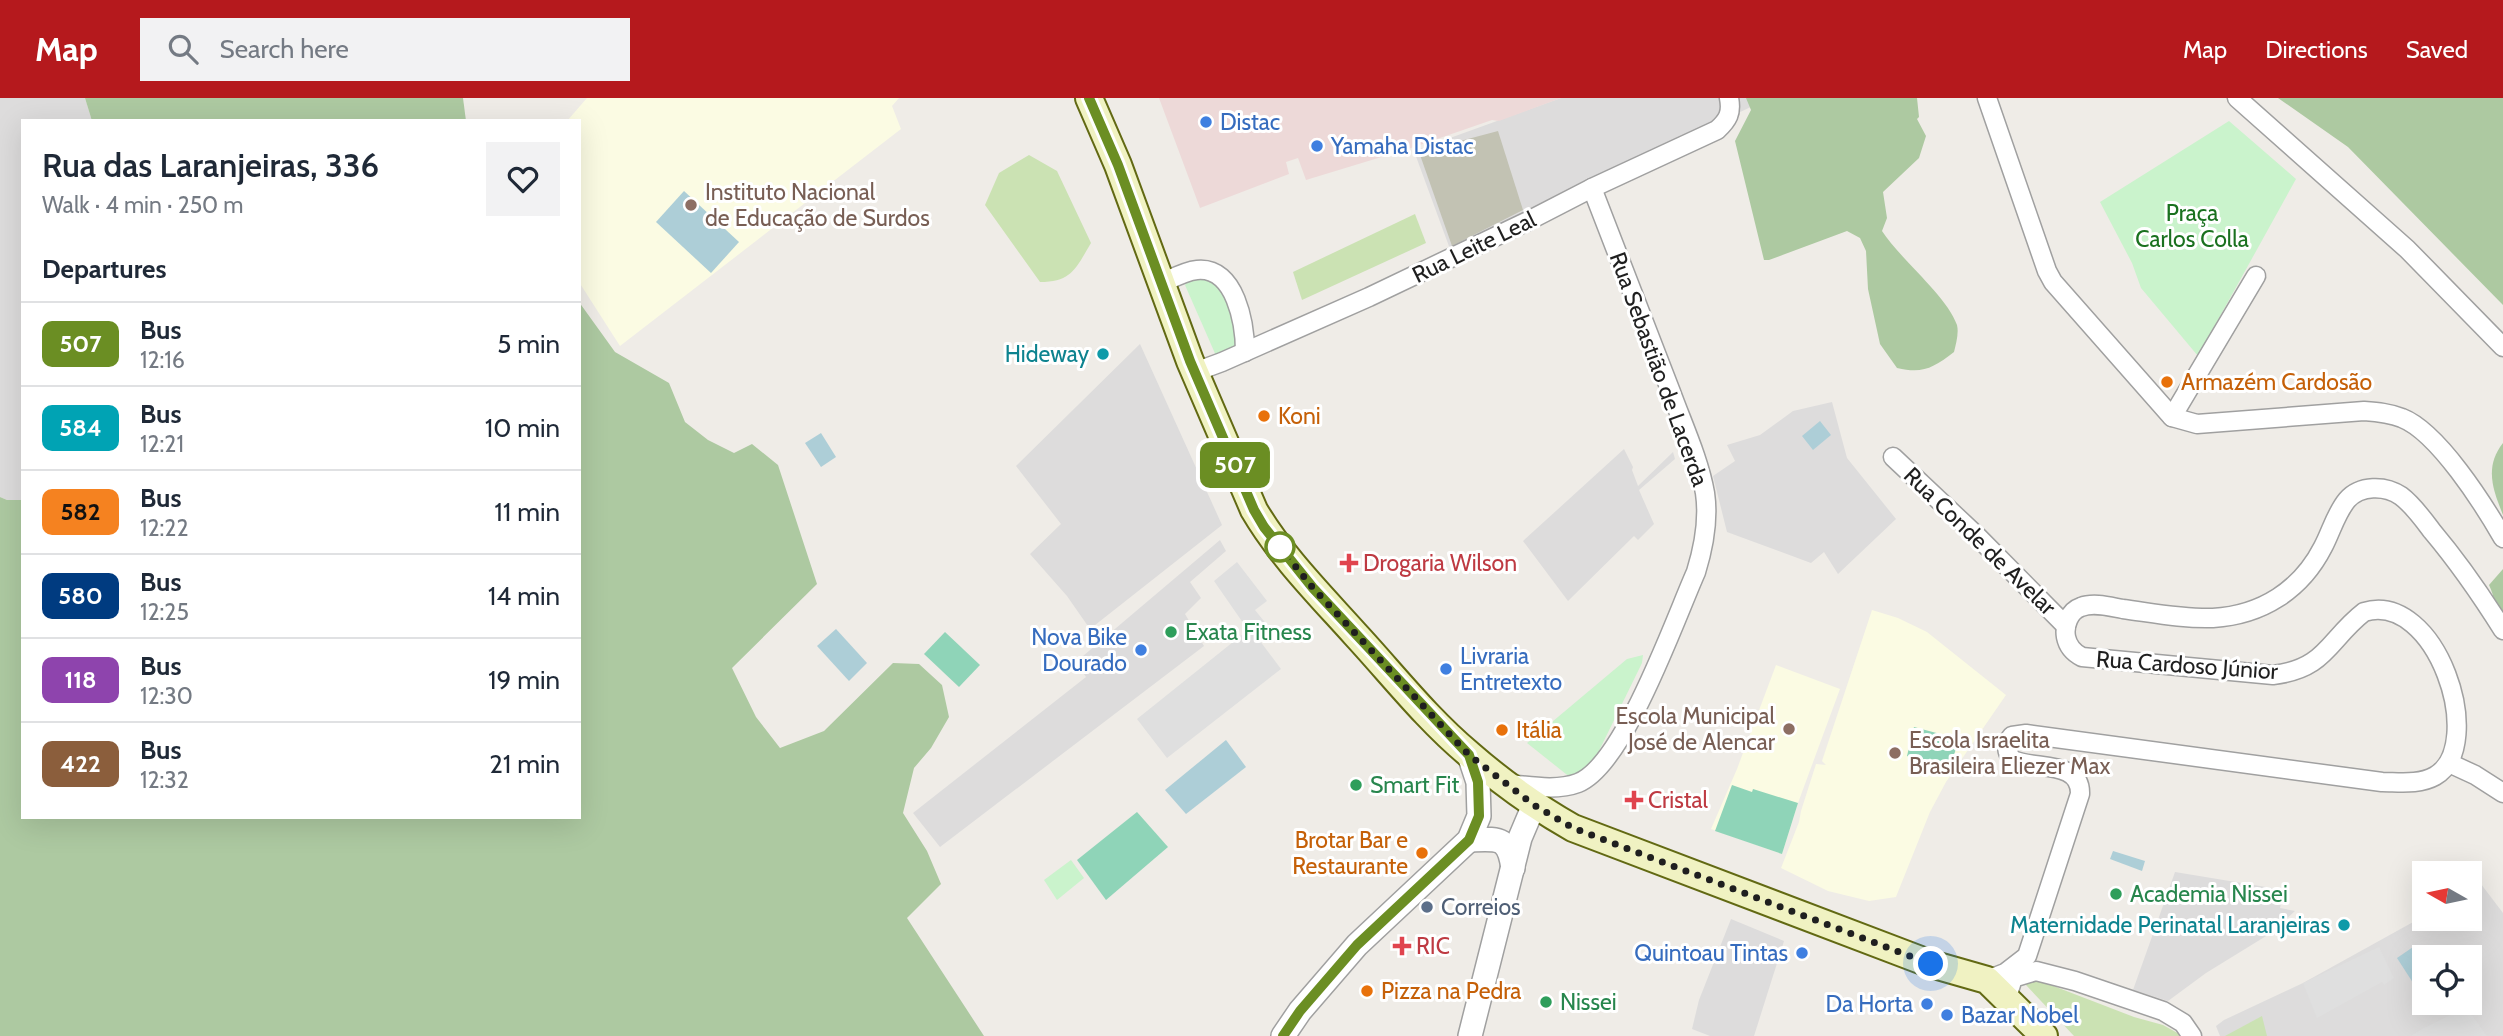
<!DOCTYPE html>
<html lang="en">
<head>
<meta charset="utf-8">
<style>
	body { margin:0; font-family:Cabin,sans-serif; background:#f2f2f3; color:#1f2937; height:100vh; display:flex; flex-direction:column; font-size:26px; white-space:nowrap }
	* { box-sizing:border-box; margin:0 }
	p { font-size:23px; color:#747a83 }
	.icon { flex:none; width:38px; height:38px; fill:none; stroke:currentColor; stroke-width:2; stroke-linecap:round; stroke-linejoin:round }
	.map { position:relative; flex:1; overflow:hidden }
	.sheet { position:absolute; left:21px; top:21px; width:560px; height:700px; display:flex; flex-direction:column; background:#fff; border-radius:0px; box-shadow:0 7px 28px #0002 }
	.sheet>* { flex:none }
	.badge { padding:0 14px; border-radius:10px; font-size:24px; line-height:46px }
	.needle { width:46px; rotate:279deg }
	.tools { position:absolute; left:2412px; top:763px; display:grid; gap:14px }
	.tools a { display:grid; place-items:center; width:70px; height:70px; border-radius:0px; background:#fff; box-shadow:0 7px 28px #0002; font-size:35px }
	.you { position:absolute; width:35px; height:35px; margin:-18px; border:5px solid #fff; border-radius:50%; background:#1a73e8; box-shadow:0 0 0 10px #1a73e833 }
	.map>.badge { position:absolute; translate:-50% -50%; box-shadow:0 0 0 4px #fff }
	h2 { padding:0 21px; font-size:26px; line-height:63px }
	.round { display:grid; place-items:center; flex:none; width:74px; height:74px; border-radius:0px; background:#f2f2f3 }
	.head { display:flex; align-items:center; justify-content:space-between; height:119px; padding:0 21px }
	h1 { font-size:33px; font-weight:600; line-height:52px }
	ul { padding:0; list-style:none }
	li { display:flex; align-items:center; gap:21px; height:84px; padding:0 21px; border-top:2px solid #e0e1e3 }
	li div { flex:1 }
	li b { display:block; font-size:26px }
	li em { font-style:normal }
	li .badge { min-width:77px; font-weight:700; text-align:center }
	header { display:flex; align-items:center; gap:42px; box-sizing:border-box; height:98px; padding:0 35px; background:#b5191d; color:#fff }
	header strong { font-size:33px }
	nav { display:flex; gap:38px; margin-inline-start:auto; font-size:24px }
	.search { width:490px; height:63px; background:#f2f2f3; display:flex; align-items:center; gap:18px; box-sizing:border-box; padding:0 24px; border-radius:0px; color:#747a83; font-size:26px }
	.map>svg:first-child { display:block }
	.residential { fill:#dddcdc; fill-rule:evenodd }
	.commercial { fill:#edd9d8 }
	.education { fill:#fbfbe3 }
	.construction { fill:#c2c2b3 }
	.grass { fill:#cbe2b3 }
	.forest { fill:#adc9a1 }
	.park { fill:#caf3cc }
	.pitch { fill:#8fd4b8 }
	.parking { fill:#dfdfdf }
	.water { fill:#adced7 }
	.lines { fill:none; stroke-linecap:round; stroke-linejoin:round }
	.minor-casing { stroke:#a0a0a0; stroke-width:21 }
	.tertiary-casing { stroke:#a0a0a0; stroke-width:26 }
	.secondary-casing { stroke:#626913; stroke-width:30 }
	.minor { stroke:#fff; stroke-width:18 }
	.tertiary { stroke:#fff; stroke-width:23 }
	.secondary { stroke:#f0f2c2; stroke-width:26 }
	.line-casing { stroke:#fff; stroke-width:16 }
	.line { stroke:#6b8e23; stroke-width:10 }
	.walk { stroke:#1f1f1f; stroke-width:7; stroke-dasharray:0 12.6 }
	.shop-dot { fill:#3f7fe0; stroke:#fff; stroke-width:2.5 }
	.education-dot { fill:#8d6e63; stroke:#fff; stroke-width:2.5 }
	.culture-dot { fill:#0f9aa8; stroke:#fff; stroke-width:2.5 }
	.food-dot { fill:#e8710a; stroke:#fff; stroke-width:2.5 }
	.stop-dot { fill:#fff; stroke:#6b8e23; stroke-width:3.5 }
	.health-dot { fill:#e0444e; stroke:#fff; stroke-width:2.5 }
	.leisure-dot { fill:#2e9e5b; stroke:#fff; stroke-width:2.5 }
	.service-dot { fill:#5c6f8a; stroke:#fff; stroke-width:2.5 }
	.labels { text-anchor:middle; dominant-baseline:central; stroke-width:6; stroke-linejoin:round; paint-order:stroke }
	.shop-label { font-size:23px; fill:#366cbe; stroke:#fff; text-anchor:start }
	.education-label { font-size:23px; fill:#785e54; stroke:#fff; text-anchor:start }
	.park-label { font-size:23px; fill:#1a711f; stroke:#fff }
	.street-label { font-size:23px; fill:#1f1f1f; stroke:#fff }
	.culture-label { font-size:23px; fill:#0d838f; stroke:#fff; text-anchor:end }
	.food-label { font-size:23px; fill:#c56008; stroke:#fff; text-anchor:start }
	.health-label { font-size:23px; fill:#be3a42; stroke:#fff; text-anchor:start }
	.leisure-label { font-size:23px; fill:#27864d; stroke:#fff; text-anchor:start }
	.service-label { font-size:23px; fill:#4e5e75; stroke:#fff; text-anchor:start }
</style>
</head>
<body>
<header>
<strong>Map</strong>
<div class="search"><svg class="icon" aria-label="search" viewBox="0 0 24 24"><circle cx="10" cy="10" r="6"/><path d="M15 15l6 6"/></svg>Search here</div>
<nav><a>Map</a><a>Directions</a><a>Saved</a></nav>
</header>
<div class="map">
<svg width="2503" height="938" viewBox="0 0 2503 938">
	<rect width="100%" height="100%" fill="#efece7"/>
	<g class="residential">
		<path d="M0,0H85L92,23H23V402H7L0,399Z"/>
		<path d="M1561,0H1752L1755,7L1450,151L1414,53Z"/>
		<path d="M1140,246L1222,427L1090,531L1067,498L1030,456L1061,426L1016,368Z"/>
		<path d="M1832,304L1847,360L1896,421L1838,476L1824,454L1811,465L1727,434L1713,378L1735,363L1727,347L1760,337L1793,313Z"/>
		<path d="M1624,351L1633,369L1632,372L1638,388L1673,354L1675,361L1639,392L1654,426L1638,442L1634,438L1568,503L1523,443Z"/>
		<path d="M1220,442L1226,453L1190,484L1201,500L1185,516L1204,548L940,749L913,715L1086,579L1079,569L1086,562L1083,558Z"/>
		<path d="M2175,774L2284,792L2280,810L2295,813L2271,835L2206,875L2168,903L2133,892Z"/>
		<path d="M2481,786L2503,815V938H2220L2216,928L2224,922L2303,885L2424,818V821H2469V793ZM2424,859H2469V905H2424Z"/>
		<path d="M1731,821L1784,843L1754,938H1710L1692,931L1699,902Z"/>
	</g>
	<path class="commercial" d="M1159,0H1561L1499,23L1492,22L1411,50L1306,82L1298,60L1286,64L1289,76L1200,110Z"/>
	<g class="education">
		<path d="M587,0H899L892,8L901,31L620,248L579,184V23H567Z"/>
		<path d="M1872,512L1898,520L1927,534L2006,597L1946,684L1930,714L1896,799L1869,803L1828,793L1781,770L1799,724L1801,713L1816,666L1826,667L1822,663Z"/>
		<path d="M1776,567L1840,591L1798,705L1782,756L1711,731L1737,671Z"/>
	</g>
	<path class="construction" d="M1498,33L1523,112L1452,148L1419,54Z"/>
	<g class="grass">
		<path d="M1029,57L1057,73L1091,145C1076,170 1072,184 1040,184L985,107L999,75Z"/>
		<path d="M1415,116L1426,145L1302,202L1293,174Z"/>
		<path d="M2030,879L2134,919L2163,927L2183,938H2074L2026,887Z"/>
		<path d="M2262,918L2267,938H2225Z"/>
	</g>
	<g class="forest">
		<path d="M85,0H463L466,23H92Z"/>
		<path d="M1746,0H1917L1919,19L1917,21L1926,38L1919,60L1883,94L1887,120L1882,133C1901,162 1947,198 1957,227C1959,235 1956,246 1954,254C1933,270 1923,276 1897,270L1880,246L1868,191L1866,153L1860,140L1847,133L1769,162H1764L1735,43L1751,12Z"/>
		<path d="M2278,0H2503V207L2348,49Z"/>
		<path d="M579,204L615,254L669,285L685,324L708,342L734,355L752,346L778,367L817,486L732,570L756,619L780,650L824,633L893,565L919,566L942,587L949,619L931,650L914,670L903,715L927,753L941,786L907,820L984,938H0V399L7,402H23V719H579Z"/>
		<path d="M2503,345V417C2493,392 2484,369 2503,345Z"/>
		<path d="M2503,471V521C2494,510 2495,499 2489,487Z"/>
	</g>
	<g class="park">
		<path d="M2229,23L2296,81L2198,258L2141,190L2132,165L2100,104Z"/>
		<path d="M1191,178L1214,182L1229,199L1240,232L1235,250L1217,260L1185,187Z"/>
		<path d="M1643,557L1642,565L1595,661L1586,673L1571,680L1527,645L1627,561Z"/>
		<path d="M1071,762L1084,780L1057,802L1044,782Z"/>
	</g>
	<g class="pitch">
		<path d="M945,534L980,567L959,589L924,556Z"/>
		<path d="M1914,629L1959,641L1949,673L1907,658Z"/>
		<path d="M1732,687L1752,694L1753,691L1798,705L1782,756L1715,733Z"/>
		<path d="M1137,714L1168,749L1106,802L1077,762Z"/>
	</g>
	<g class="parking">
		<path d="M1237,464L1267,503L1255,512L1272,533L1260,543L1281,571L1167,660L1137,621L1248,532L1214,483Z"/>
		<path d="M2379,849L2394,880L2384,887L2382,884L2317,920L2303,885Z"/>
		<path d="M2466,909L2487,938H2411L2422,931Z"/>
	</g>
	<g class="water">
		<path d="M684,93L739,144L711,175L656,124Z"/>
		<path d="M1820,323L1831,337L1813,352L1802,338Z"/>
		<path d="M821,335L836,359L821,369L805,345Z"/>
		<path d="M836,531L867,565L849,583L817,548Z"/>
		<path d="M1226,642L1246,669L1186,716L1165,692Z"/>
		<path d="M2113,753L2145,763L2142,773L2110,761Z"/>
		<path d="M2416,847L2424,860V888L2417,891L2397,860Z"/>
	</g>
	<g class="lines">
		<defs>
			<g id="minor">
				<path d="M1987,0L2047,173L2053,184L2172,319L2197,326L2364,313C2377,314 2390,315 2402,320C2438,334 2484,407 2503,440"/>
				<path d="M2237,0L2407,151L2503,249"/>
				<path d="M1160,186C1171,181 1185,173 1197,172C1236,168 1245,227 1245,254"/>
				<path d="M1195,274L1222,264L1369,199L1528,123L1592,90L1717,32C1728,22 1732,15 1729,0"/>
				<path d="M2172,319L2256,178"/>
				<path d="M1893,359L1978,439L2066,528"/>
				<path d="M2449,665L2475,677L2503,695"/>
				<path d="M1509,686C1530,688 1557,693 1578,685C1624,667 1675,521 1696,474C1704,448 1709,422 1705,395C1699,361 1683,327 1671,294C1645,226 1619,158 1592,90"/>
				<path d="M1987,882L2005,875L2027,858L2080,696C2081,662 2035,672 2013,662C2006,655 2005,646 2012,638L2026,636L2382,684C2399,684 2419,687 2435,678C2488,647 2436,492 2364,514C2328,542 2326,571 2273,577L2082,559C2074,555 2068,549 2066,539C2064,528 2069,513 2081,509C2094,504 2111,509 2123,511C2153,515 2183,521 2213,520C2262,517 2301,492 2323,449C2331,434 2336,415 2347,402C2360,387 2385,387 2401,398C2413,407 2423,421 2432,433C2459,465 2481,497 2503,532"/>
				<path d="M2008,896L2013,880L2036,873L2075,883L2163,913L2183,925L2192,938"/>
			</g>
			<g id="tertiary">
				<path d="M1469,742C1499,741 1508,738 1513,770"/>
				<path d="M1283,938L1300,913L1357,847L1469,742L1479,718L1478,684L1469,657"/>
				<path d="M1470,938L1520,740L1534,707"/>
			</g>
			<path id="secondary" d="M1089,0L1118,67L1190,263L1254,412C1281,458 1320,497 1355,536C1392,576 1427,621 1469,656C1501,684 1536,709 1573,730L1931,866L1987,882L2044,938"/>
		</defs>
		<use href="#minor" class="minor-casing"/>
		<use href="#tertiary" class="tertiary-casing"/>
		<use href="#secondary" class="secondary-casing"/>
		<use href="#minor" class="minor"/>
		<use href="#tertiary" class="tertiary"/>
		<use href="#secondary" class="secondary"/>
	</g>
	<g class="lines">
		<defs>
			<path id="line" d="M1089,0L1118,67L1190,263L1254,412L1264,429L1313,490L1469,657L1478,684L1479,718L1469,742L1357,847L1300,913L1283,938"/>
		</defs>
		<use href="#line" class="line-casing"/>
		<use href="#line" class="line"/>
		<path class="walk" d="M1280,449L1313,490L1469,657L1534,707L1573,730L1931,866"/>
	</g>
	<g class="shop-dot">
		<circle cx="1206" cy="24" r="7"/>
		<circle cx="1317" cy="48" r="7"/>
		<circle cx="1141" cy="552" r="7"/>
		<circle cx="1446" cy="571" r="7"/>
		<circle cx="1802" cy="855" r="7"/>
		<circle cx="1927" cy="906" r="7"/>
		<circle cx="1947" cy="917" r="7"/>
	</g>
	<g class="education-dot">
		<circle cx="691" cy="107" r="7"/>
		<circle cx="1789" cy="631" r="7"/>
		<circle cx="1895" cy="655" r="7"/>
	</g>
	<g class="culture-dot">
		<circle cx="1103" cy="256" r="7"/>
		<circle cx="2344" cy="827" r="7"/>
	</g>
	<g class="food-dot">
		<circle cx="2167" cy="284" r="7"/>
		<circle cx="1264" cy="318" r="7"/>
		<circle cx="1502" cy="632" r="7"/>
		<circle cx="1422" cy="755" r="7"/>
		<circle cx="1367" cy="893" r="7"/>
	</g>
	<circle class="stop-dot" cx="1280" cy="449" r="14"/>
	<g class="health-dot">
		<path d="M1345.5 454.5h7v7h7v7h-7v7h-7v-7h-7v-7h7z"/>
		<path d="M1630.5 691.5h7v7h7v7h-7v7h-7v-7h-7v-7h7z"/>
		<path d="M1398.5 837.5h7v7h7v7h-7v7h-7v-7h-7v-7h7z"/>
	</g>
	<g class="leisure-dot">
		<circle cx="1171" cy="534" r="7"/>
		<circle cx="1356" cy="687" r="7"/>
		<circle cx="2116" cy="796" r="7"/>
		<circle cx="1546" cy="904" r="7"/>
	</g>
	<circle class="service-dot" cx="1427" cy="809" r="7"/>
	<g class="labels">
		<g class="shop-label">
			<text x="1220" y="24">Distac</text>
			<text x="1331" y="48">Yamaha Distac</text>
			<text x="1127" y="539" text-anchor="end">Nova Bike<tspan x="1127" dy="26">Dourado</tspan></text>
			<text x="1460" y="558">Livraria<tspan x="1460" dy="26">Entretexto</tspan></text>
			<text x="1788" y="855" text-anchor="end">Quintoau Tintas</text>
			<text x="1913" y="906" text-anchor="end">Da Horta</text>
			<text x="1961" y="917">Bazar Nobel</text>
		</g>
		<g class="education-label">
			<text x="705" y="94">Instituto Nacional<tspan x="705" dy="26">de Educação de Surdos</tspan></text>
			<text x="1775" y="618" text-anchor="end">Escola Municipal<tspan x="1775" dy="26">José de Alencar</tspan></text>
			<text x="1909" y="642">Escola Israelita<tspan x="1909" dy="26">Brasileira Eliezer Max</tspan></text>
		</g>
		<g class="park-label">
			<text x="2192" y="115">Praça<tspan x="2192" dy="26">Carlos Colla</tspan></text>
		</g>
		<g class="street-label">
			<text transform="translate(1474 149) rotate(-26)">Rua Leite Leal</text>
			<text transform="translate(1659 271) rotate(70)">Rua Sebastião de Lacerda</text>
			<text transform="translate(1980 443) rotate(44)">Rua Conde de Avelar</text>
			<text transform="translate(2187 567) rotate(4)">Rua Cardoso Júnior</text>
		</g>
		<g class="culture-label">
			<text x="1089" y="256">Hideway</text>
			<text x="2330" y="827">Maternidade Perinatal Laranjeiras</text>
		</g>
		<g class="food-label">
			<text x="2181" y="284">Armazém Cardosão</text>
			<text x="1278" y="318">Koni</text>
			<text x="1516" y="632">Itália</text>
			<text x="1408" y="742" text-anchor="end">Brotar Bar e<tspan x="1408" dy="26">Restaurante</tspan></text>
			<text x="1381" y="893">Pizza na Pedra</text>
		</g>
		<g class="health-label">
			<text x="1363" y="465">Drogaria Wilson</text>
			<text x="1648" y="702">Cristal</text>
			<text x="1416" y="848">RIC</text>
		</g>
		<g class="leisure-label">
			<text x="1185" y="534">Exata Fitness</text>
			<text x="1370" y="687">Smart Fit</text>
			<text x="2130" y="796">Academia Nissei</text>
			<text x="1560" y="904">Nissei</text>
		</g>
		<g class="service-label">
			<text x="1441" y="809">Correios</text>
		</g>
	</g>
</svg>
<div class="tools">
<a><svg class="needle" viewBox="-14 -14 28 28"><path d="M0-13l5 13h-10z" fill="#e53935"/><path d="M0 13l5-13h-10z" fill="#747a83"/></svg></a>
<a><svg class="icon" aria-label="locate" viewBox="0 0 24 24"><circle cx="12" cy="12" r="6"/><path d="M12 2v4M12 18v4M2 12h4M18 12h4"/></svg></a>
</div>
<div class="you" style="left:1931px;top:866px"></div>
<b class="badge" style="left:1235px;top:367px;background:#6b8e23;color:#fff">507</b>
<section class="sheet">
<div class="head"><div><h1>Rua das Laranjeiras, 336</h1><p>Walk · 4 min · 250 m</p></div><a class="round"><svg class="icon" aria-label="heart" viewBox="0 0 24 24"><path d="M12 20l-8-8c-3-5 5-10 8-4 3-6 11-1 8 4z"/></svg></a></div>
<h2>Departures</h2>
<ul>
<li><span class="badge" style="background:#6b8e23;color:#fff">507</span><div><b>Bus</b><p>12:16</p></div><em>5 min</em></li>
<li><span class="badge" style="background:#00a3b4;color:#fff">584</span><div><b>Bus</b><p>12:21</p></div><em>10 min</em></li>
<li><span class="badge" style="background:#f58220;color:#111">582</span><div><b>Bus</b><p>12:22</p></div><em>11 min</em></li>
<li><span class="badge" style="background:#003b80;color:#fff">580</span><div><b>Bus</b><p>12:25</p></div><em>14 min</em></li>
<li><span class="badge" style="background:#8e44ad;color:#fff">118</span><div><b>Bus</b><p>12:30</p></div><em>19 min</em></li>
<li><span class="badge" style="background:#8b5e3c;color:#fff">422</span><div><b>Bus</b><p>12:32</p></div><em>21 min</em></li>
</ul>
</section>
</div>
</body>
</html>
